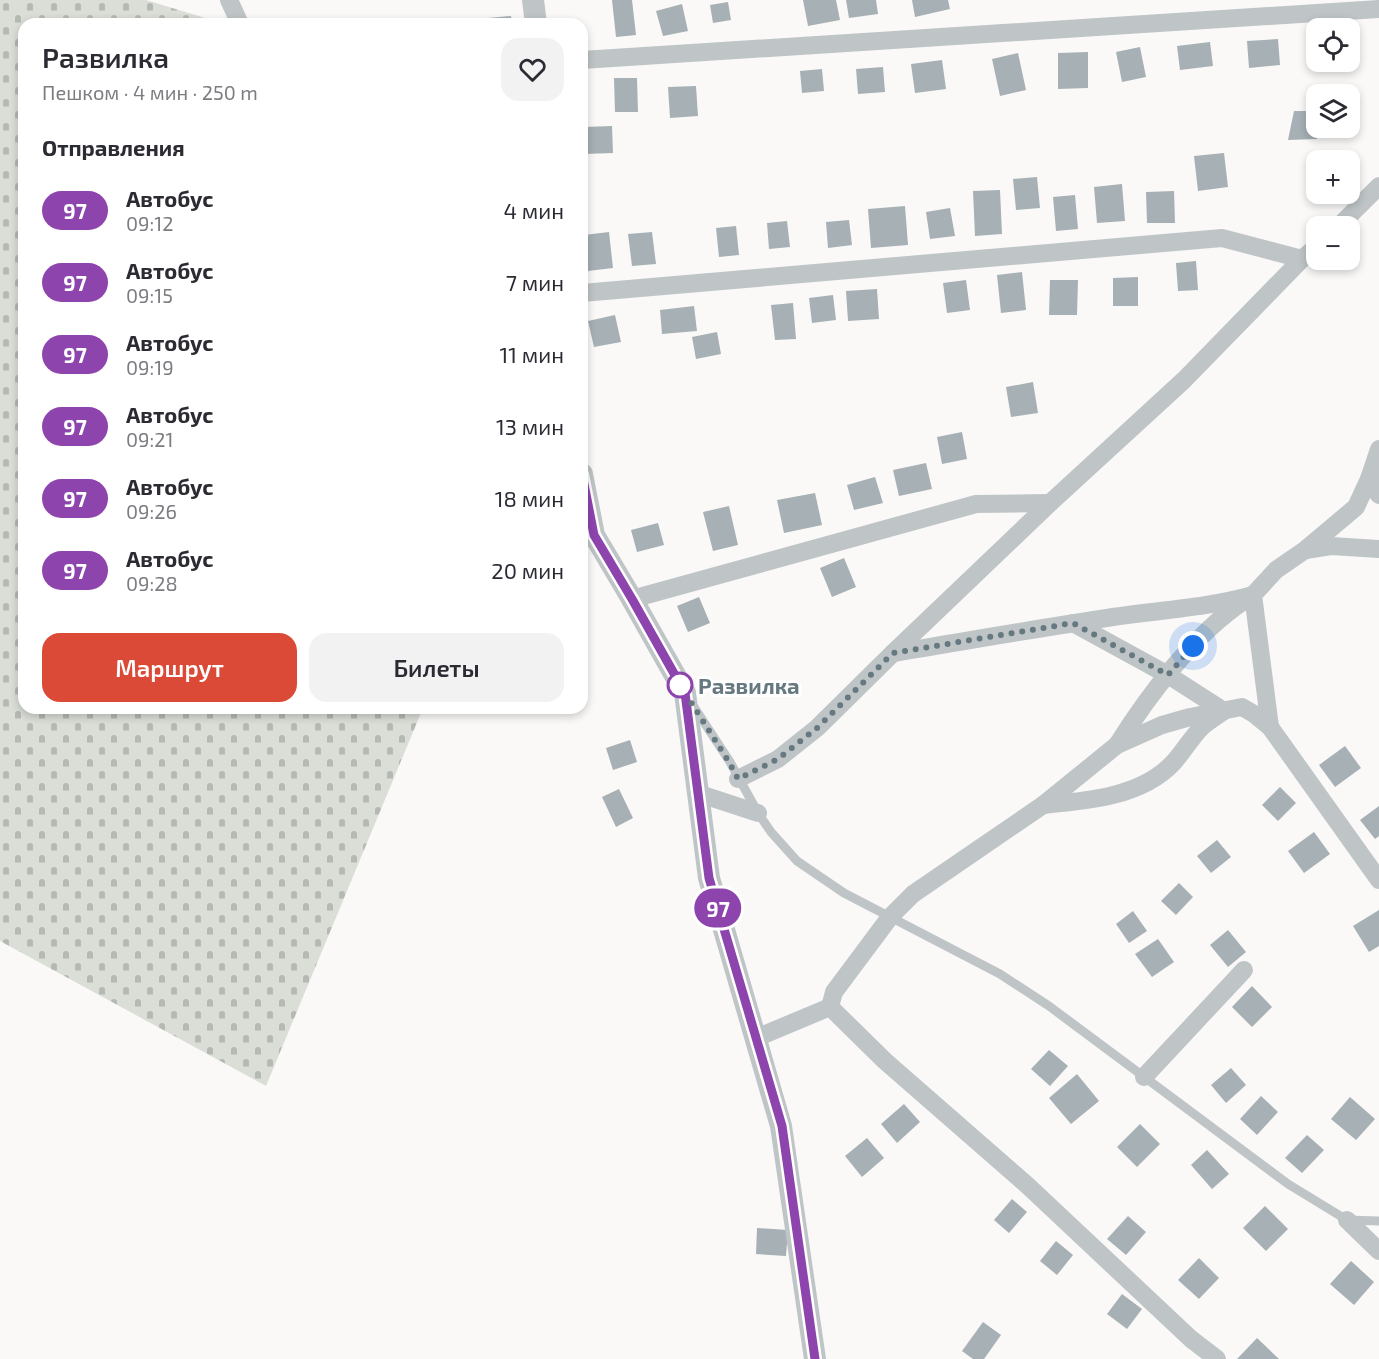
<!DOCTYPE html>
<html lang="ru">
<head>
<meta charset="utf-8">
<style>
	body { margin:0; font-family:"Exo 2",sans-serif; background:#f2f2f3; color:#2b2b33; height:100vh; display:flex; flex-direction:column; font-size:22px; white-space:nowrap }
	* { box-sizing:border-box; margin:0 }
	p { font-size:20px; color:#7c7c81 }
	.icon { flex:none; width:33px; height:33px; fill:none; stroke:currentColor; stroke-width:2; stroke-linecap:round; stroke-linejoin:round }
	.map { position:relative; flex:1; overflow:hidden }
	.panel { position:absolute; left:18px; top:18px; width:570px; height:696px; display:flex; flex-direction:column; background:#fff; border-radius:18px; box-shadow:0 3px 9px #0003 }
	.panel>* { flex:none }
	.badge { padding:0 12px; border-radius:20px; font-size:21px; line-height:39px }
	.tools { position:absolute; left:1306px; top:18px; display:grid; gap:12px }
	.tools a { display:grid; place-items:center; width:54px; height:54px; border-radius:12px; background:#fff; box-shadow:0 3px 9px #0003; font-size:30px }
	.you { position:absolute; width:30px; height:30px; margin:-15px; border:4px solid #fff; border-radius:50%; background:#1a73e8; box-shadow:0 0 0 9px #1a73e833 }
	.map>.badge { position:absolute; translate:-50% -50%; box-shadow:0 0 0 3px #fff }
	h2 { padding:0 24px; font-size:22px; line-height:54px }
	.round { display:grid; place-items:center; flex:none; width:63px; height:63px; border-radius:18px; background:#f2f2f3 }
	.headline { display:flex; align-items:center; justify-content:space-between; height:102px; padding:0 24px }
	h1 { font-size:28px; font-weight:600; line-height:45px }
	.action { display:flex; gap:12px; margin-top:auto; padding:12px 24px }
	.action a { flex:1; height:69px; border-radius:18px; background:#db4a37; color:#fff; font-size:24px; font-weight:600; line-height:69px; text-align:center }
	.action a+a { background:#f2f2f3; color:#2b2b33 }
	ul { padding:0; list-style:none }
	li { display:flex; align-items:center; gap:18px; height:72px; padding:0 24px }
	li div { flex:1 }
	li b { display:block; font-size:22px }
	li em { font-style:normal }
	li .badge { min-width:66px; font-weight:700; text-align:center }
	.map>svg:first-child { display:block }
	.cemetery { fill:url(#cemetery-stones) }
	.building { fill:#a6b0b5 }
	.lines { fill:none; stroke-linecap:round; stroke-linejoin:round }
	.service { stroke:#bfc5c7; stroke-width:9 }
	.minor { stroke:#bfc5c7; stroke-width:18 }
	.tertiary { stroke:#bfc5c7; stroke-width:22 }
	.line-casing { stroke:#fff; stroke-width:14 }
	.line { stroke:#8e44ad; stroke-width:9 }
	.walk { stroke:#667981; stroke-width:6; stroke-dasharray:0 10.8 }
	.stop-dot { fill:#fff; stroke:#8e44ad; stroke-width:3 }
	.labels { text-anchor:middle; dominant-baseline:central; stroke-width:6; stroke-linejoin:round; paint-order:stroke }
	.stop-label { font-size:22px; font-weight:bold; fill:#667981; stroke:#fff; text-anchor:start }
</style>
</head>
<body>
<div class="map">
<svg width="1379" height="1359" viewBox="0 0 1379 1359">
	<defs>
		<pattern id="cemetery-stones" width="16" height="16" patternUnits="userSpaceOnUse" patternTransform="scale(1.5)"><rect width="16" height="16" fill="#daded7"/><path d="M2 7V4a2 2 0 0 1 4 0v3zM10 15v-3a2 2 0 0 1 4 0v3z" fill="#b5b9b4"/></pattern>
	</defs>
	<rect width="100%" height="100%" fill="#faf9f8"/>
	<path class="cemetery" d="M0,0H146L205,18L207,24H24V708H423L266,1086L0,941Z"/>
	<g class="building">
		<path d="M612,0H632L636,35L616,37Z"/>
		<path d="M803,0H836L840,20L808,26Z"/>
		<path d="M846,0H876L878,14L849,18Z"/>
		<path d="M912,0H948L950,9L915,17Z"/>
		<path d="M728,2L731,20L713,23L710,5Z"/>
		<path d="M682,4L688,31L663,36L656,11Z"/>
		<path d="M511,16L512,24H489L488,18Z"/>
		<path d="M1354,31L1357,62L1350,63V32Z"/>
		<path d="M1278,39L1280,65L1249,68L1247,41Z"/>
		<path d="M1210,42L1213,66L1180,70L1177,46Z"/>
		<path d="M1140,47L1146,77L1122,82L1116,52Z"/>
		<path d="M1088,52V88L1058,89V53Z"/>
		<path d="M1018,53L1026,90L1000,96L992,59Z"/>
		<path d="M942,60L946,89L915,93L911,64Z"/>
		<path d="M1325,62H1347L1348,63L1325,66Z"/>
		<path d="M883,67L885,92L858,94L856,69Z"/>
		<path d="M822,69L824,91L802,93L800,71Z"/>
		<path d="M614,78H637L638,112H615Z"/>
		<path d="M696,86L698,116L670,118L668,87Z"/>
		<path d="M1294,111H1317V139L1288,140Z"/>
		<path d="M612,126L613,153L585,154L584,127Z"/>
		<path d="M1224,153L1228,187L1198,191L1194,156Z"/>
		<path d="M1037,177L1040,208L1016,210L1013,179Z"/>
		<path d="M1122,184L1125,221L1097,223L1094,187Z"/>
		<path d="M1000,190L1002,234L975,236L973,191Z"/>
		<path d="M1174,191L1175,223H1147L1146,192Z"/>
		<path d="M1075,195L1078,229L1056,231L1053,197Z"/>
		<path d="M905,206L908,245L871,248L868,209Z"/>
		<path d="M950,208L955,236L930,239L926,212Z"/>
		<path d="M849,220L852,245L828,248L826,222Z"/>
		<path d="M787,221L790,247L769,249L767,223Z"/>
		<path d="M736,226L739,255L719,257L716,228Z"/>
		<path d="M609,232L613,268L588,271L584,235Z"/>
		<path d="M652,232L656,264L632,266L628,234Z"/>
		<path d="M1196,261L1198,290L1178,291L1176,263Z"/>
		<path d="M1022,272L1026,310L1001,313L997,275Z"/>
		<path d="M1138,277V306H1113V278Z"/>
		<path d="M966,280L970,310L947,313L943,283Z"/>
		<path d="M1050,280H1078L1077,315H1049Z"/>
		<path d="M877,289L879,319L848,321L846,291Z"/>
		<path d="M833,295L836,320L812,323L809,298Z"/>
		<path d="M793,303L796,339L775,340L771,305Z"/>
		<path d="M694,306L697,331L662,334L660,310Z"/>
		<path d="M615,315L621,342L594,347L588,321Z"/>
		<path d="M717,332L721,354L696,359L692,337Z"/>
		<path d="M1033,382L1038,413L1011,417L1006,387Z"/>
		<path d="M962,432L967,459L942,464L937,437Z"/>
		<path d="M926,463L932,489L899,496L893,470Z"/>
		<path d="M875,477L883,503L854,510L847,485Z"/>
		<path d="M815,493L822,525L784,533L777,500Z"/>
		<path d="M729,506L738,545L713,551L703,512Z"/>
		<path d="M658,523L664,545L637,552L631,530Z"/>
		<path d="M844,558L856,587L832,597L820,568Z"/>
		<path d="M699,597L710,623L688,632L677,606Z"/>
		<path d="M630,740L637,762L613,770L606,748Z"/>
		<path d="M1345,746L1361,768L1335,787L1319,765Z"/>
		<path d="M1280,787L1296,803L1278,821L1262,805Z"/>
		<path d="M619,789L633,818L616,827L602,797Z"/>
		<path d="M1379,806V836L1375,839L1360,820Z"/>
		<path d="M1314,832L1330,854L1304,873L1288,851Z"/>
		<path d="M1217,840L1231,857L1211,873L1197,856Z"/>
		<path d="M1179,883L1193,897L1176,915L1161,901Z"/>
		<path d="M1379,910V946L1369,952L1353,926Z"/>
		<path d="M1133,911L1147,931L1129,943L1116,924Z"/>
		<path d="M1228,930L1246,952L1228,967L1210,945Z"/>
		<path d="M1158,939L1174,962L1152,977L1135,954Z"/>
		<path d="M1252,986L1272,1007L1252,1027L1232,1007Z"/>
		<path d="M1049,1050L1068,1066L1050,1086L1031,1069Z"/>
		<path d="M1231,1068L1246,1085L1226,1103L1211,1085Z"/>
		<path d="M1077,1074L1099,1101L1071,1124L1049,1098Z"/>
		<path d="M1261,1096L1278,1112L1257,1135L1240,1119Z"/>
		<path d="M1350,1097L1375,1119L1356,1140L1331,1119Z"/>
		<path d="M904,1104L920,1122L897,1143L881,1124Z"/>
		<path d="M1140,1124L1160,1144L1137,1167L1117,1147Z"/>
		<path d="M1307,1135L1324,1150L1302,1173L1285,1158Z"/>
		<path d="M867,1138L884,1158L862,1177L845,1156Z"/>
		<path d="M1207,1150L1229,1174L1212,1189L1191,1165Z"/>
		<path d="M1012,1199L1027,1212L1009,1233L994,1220Z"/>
		<path d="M1265,1206L1288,1229L1266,1251L1243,1228Z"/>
		<path d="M1128,1216L1146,1232L1126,1255L1107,1239Z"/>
		<path d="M757,1228L788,1230L786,1256L756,1254Z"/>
		<path d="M1056,1241L1073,1255L1057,1275L1040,1261Z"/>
		<path d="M1199,1258L1219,1278L1199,1299L1178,1280Z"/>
		<path d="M1351,1261L1374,1282L1354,1305L1330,1284Z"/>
		<path d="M1122,1294L1142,1309L1127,1329L1107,1314Z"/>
		<path d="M983,1322L1001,1335L984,1359H973L962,1351Z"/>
		<path d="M1257,1338L1279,1359H1237Z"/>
	</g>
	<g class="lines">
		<path class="service" d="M694,707L730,762L758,813L771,832L797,861L844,893L1000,974L1049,1006L1288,1184L1347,1220L1379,1221"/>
		<g class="minor">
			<path d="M229,0L240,24"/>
			<path d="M582,60L1379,9"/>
			<path d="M1339,226L1379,186"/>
			<path d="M582,293L1222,238L1302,259"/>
			<path d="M1379,449L1369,479L1356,507L1305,550L1276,570L1253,595L1270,727L1379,880"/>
			<path d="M1369,479L1379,495"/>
			<path d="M1306,550L1331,546L1379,549"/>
			<path d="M632,599L976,504L1050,503"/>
			<path d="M893,653C966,641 1040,628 1113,617C1160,610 1207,608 1253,595"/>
			<path d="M1117,745C1148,696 1195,633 1244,601"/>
			<path d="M738,779L778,759L817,728L893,653L1050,503L1184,380L1302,259L1317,246"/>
			<path d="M697,793L758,813"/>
			<path d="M1043,805C1086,801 1141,797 1173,763C1183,752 1191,738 1202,727C1208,721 1217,716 1224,711L1168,675L1073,623"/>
			<path d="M756,1038L830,1007"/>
			<path d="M1144,1077L1244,970"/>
			<path d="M1347,1220L1379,1251"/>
			<path d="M1217,1359L1191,1339L1027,1185L885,1061L830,1007L834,992L890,917L913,894L1043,805L1117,745L1162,725L1190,717L1242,707L1254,714L1270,727"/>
		</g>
		<g class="tertiary">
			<path d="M533,0L536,24"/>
			<path d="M582,474L594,535L632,599L685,693L709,878L781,1126L815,1359"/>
		</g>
	</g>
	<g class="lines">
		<defs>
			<path id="line" d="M582,474L594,535L632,599L685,693L709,878L782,1126L815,1359"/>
		</defs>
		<use href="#line" class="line-casing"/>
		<use href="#line" class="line"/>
		<path class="walk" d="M680,685L729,762L738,779L778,759L817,728L893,653L1073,623L1168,675L1193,646"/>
	</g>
	<circle class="stop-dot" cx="680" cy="685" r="12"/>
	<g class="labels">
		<g class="stop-label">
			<text x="698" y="685">Развилка</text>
		</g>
	</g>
</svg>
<div class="tools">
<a><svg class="icon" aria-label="locate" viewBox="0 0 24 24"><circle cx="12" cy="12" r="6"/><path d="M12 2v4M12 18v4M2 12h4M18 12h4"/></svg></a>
<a><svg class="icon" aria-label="layers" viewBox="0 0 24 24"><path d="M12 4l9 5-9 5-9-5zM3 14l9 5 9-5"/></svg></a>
<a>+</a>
<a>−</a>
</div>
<div class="you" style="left:1193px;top:646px"></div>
<b class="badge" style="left:718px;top:908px;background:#8e44ad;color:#fff">97</b>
<section class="panel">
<div class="headline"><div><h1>Развилка</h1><p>Пешком · 4 мин · 250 m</p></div><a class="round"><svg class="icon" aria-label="heart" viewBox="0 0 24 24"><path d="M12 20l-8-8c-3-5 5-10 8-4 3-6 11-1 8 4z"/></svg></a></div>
<h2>Отправления</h2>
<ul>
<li><span class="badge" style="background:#8e44ad;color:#fff">97</span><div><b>Автобус</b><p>09:12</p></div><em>4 мин</em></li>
<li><span class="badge" style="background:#8e44ad;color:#fff">97</span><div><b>Автобус</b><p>09:15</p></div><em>7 мин</em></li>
<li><span class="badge" style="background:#8e44ad;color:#fff">97</span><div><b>Автобус</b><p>09:19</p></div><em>11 мин</em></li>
<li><span class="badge" style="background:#8e44ad;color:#fff">97</span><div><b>Автобус</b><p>09:21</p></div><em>13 мин</em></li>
<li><span class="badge" style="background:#8e44ad;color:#fff">97</span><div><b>Автобус</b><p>09:26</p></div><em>18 мин</em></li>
<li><span class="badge" style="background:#8e44ad;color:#fff">97</span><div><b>Автобус</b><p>09:28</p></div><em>20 мин</em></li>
</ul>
<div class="action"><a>Маршрут</a><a>Билеты</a></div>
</section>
</div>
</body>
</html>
